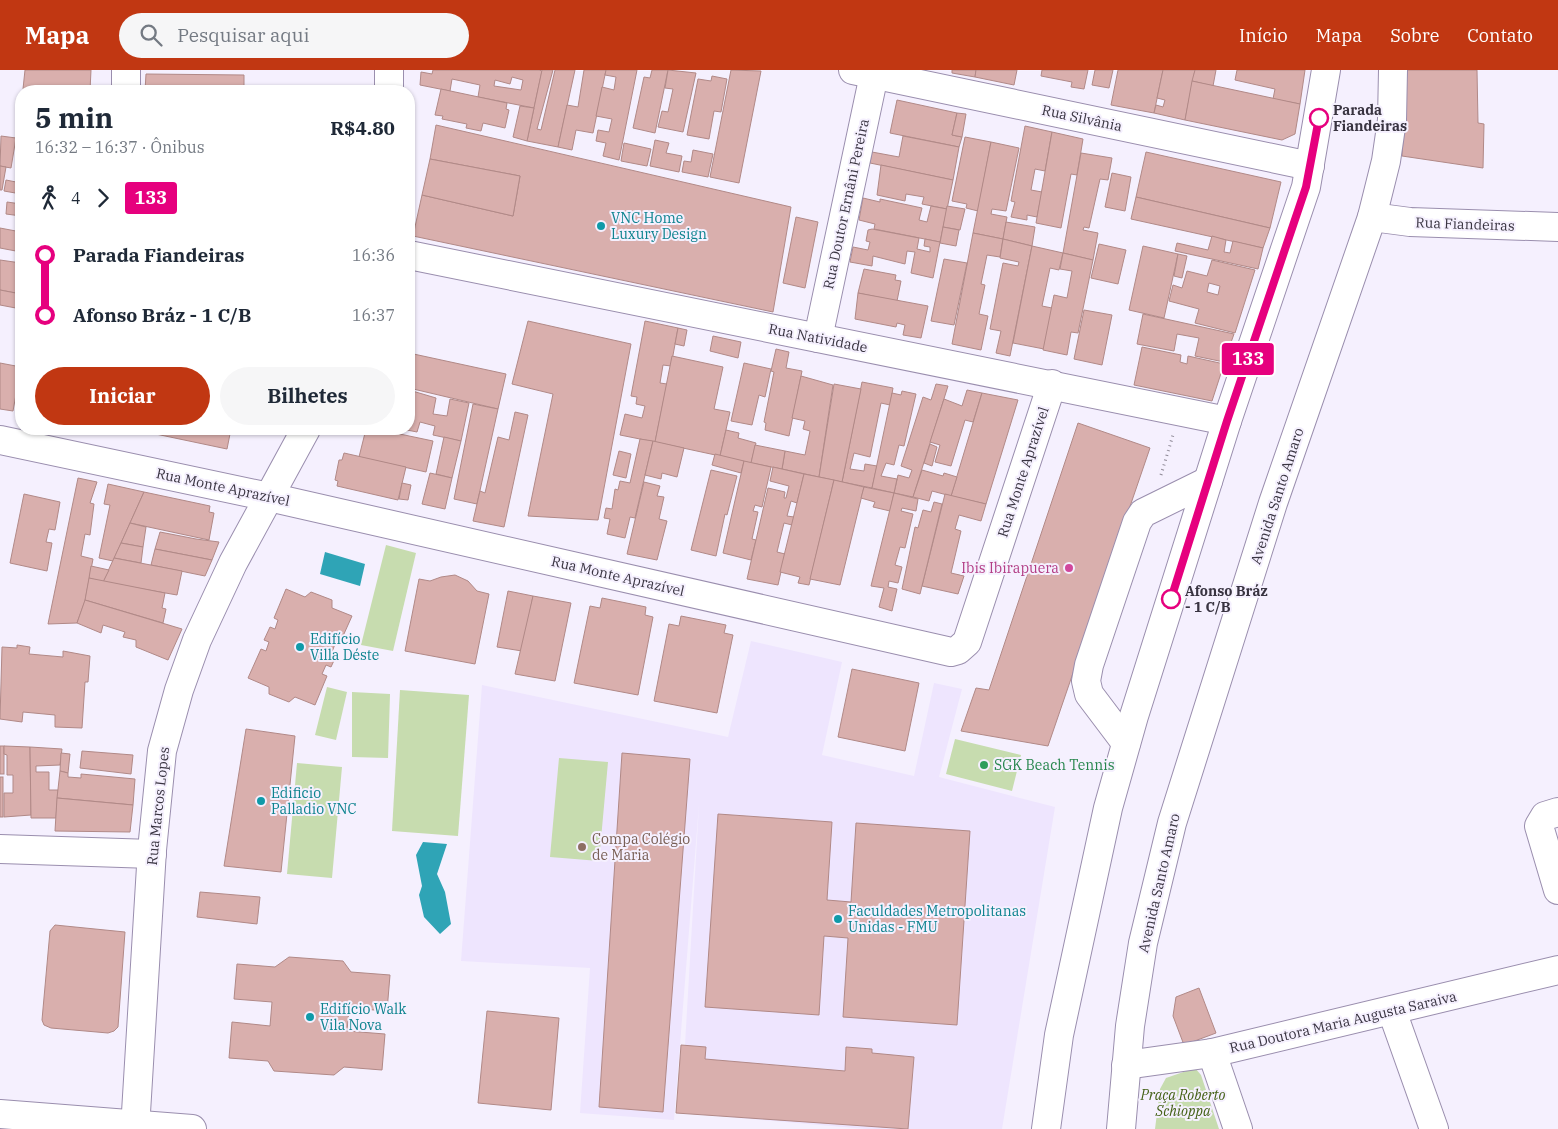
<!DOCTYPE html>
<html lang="pt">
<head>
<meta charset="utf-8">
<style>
	body { margin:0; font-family:"IBM Plex Serif",serif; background:#f6f6f7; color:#1f2937; height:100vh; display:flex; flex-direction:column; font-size:19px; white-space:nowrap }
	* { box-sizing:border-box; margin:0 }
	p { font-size:16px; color:#747a83 }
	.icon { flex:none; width:28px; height:28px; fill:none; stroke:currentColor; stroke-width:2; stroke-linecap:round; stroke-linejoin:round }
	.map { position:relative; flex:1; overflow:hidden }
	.details { position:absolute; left:15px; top:15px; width:400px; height:350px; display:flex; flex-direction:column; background:#fff; border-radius:20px; box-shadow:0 1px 4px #0004 }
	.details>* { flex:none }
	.badge { padding:0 10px; border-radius:4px; font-size:18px; line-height:32px }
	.map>.badge { position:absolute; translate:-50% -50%; box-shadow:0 0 0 2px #fff }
	.legs { display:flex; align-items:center; gap:8px; height:55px; padding:0 20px; font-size:16px }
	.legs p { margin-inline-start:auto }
	.head { display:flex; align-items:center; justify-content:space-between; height:85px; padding:0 20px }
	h1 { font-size:28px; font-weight:700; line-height:38px }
	.primary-button { display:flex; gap:10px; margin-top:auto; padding:10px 20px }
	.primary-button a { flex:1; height:58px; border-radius:30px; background:#c13712; color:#fff; font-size:20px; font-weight:700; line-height:58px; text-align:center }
	.primary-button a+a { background:#f6f6f7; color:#1f2937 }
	ul { padding:0 20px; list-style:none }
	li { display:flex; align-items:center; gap:18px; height:60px; font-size:19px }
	li i { display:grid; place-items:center; width:8px; height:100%; margin:0 6px; background:currentColor }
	li i::after { content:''; width:12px; height:12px; margin:-6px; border:4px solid; border-radius:50%; background:#fff }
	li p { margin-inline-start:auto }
	li:first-child i { background:linear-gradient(#0000 50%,currentColor 0) }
	li:last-child i { background:linear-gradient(currentColor 50%,#0000 0) }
	header { display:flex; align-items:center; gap:30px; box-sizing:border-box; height:70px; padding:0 25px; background:#c13712; color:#fff }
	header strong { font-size:24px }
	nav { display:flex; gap:28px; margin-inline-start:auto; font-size:18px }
	.search { width:350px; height:45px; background:#f6f6f7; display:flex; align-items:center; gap:12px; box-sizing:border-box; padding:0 18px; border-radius:28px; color:#747a83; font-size:19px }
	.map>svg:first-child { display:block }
	.built { fill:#eee5fe }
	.green { fill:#c7dcaf }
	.water { fill:#2fa4b6 }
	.building { fill:#d9afad; stroke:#b18987; fill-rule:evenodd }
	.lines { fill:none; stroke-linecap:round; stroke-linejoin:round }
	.minor-casing { stroke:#9a8eae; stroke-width:30 }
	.major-casing { stroke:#9a8eae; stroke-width:30 }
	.path { stroke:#8e8996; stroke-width:3; stroke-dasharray:1 4; stroke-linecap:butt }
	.minor { stroke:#fff; stroke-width:28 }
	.major { stroke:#fff; stroke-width:28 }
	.line-1-casing { stroke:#fff; stroke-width:11 }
	.line-1 { stroke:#e6007e; stroke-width:8 }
	.stop-1-dot { fill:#fff; stroke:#e6007e; stroke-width:2.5 }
	.culture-dot { fill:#0f9aa8; stroke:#f5f0fe; stroke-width:2 }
	.hotel-dot { fill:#d1479c; stroke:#f5f0fe; stroke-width:2 }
	.leisure-dot { fill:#2e9e5b; stroke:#f5f0fe; stroke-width:2 }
	.education-dot { fill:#8d6e63; stroke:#f5f0fe; stroke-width:2 }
	.labels { text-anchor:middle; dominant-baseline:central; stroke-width:4; stroke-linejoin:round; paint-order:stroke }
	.stop-label { font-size:14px; font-weight:bold; fill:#393441; stroke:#f5f0fe; text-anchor:start }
	.street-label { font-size:14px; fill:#393441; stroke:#f5f0fe }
	.culture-label { font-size:14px; fill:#0d838f; stroke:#f5f0fe; text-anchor:start }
	.hotel-label { font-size:14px; fill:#b23c85; stroke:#f5f0fe; text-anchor:end }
	.leisure-label { font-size:14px; fill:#27864d; stroke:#f5f0fe; text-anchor:start }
	.education-label { font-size:14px; fill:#785e54; stroke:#f5f0fe; text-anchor:start }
	.park-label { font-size:14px; font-style:italic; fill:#436015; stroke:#f5f0fe }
</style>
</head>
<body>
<header>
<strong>Mapa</strong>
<div class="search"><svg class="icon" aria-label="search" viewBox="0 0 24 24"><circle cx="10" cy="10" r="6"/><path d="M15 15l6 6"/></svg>Pesquisar aqui</div>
<nav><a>Início</a><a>Mapa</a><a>Sobre</a><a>Contato</a></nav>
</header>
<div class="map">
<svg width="1558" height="1059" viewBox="0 0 1558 1059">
	<rect width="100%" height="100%" fill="#f5f0fe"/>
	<path class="built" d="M751,571L842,592L822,685L914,706L934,613L962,619L939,707L1055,737L1002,1059H866L681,1043L699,735L674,1050L580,1043L590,898L461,891L482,615L728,667Z"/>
	<g class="green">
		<path d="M386,475L416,483L393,581L361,575Z"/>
		<path d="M327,617L347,622L336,670L315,665Z"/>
		<path d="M400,620L469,625L458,766L392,761Z"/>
		<path d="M352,622L390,624L388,688L352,687Z"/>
		<path d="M955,669L1021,685L1012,721L946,704Z"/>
		<path d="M559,688L608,692L599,791L550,787Z"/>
		<path d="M297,693L342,697L332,808L287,804Z"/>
		<path d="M1195,998L1201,1005L1219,1059H1155L1160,1019L1166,1008Z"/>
	</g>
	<g class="water">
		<path d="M325,482L365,494L360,516L320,504Z"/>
		<path d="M423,772L447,774L437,804L445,822L451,854L440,864L424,847L419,825L422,816L416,785Z"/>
	</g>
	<g class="building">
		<path d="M25,0H91L90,21L23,19Z"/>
		<path d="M433,0H539L542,1L534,38L478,27L480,15L452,9L450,21L420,15L421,2L432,4ZM512,7L523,10L521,20L494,16L495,10L510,14Z"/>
		<path d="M542,0H553L537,59L541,60L555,0H575L558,77L527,71Z"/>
		<path d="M584,0H606L593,63L576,60L572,80L558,77L567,35L578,37Z"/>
		<path d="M606,0H637L619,90L603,86L606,73L596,71L598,60L609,62L612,49L596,46L602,17L614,20L616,7L605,5Z"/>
		<path d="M652,0H668L655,63L633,58L644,7L650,8Z"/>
		<path d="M668,0L696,3L683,62L658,57L662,41L668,42L673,19L665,18Z"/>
		<path d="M731,0L761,1L739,113L710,107Z"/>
		<path d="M952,0H976L975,7L952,3Z"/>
		<path d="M976,0H1017L1014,15L975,7Z"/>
		<path d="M1042,0H1088L1084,19L1071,17L1072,12L1041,6Z"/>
		<path d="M1095,0H1113L1109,18L1092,15Z"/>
		<path d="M1118,0H1163L1154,43L1111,35Z"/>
		<path d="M1163,0H1195L1185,50L1154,43L1156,35L1163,37L1165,30L1157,28Z"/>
		<path d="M1195,0H1216L1213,16L1192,11Z"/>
		<path d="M1237,0H1305L1300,34L1273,29L1275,19L1235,10Z"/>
		<path d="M1407,0H1477L1478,53L1484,54L1483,98L1402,86Z"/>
		<path d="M146,4L244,5V21H145Z"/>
		<path d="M712,6L727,9L721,42L714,41L709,69L687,65L698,9L711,11Z"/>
		<path d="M1192,11L1300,34L1295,64L1282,70L1185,50Z"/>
		<path d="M441,19L507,33L506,39L509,40L505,58L483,53L481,61L466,58L467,54L442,49L443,46L435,45Z"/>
		<path d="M897,30L957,43L952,65L962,67L959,77L890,63Z"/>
		<path d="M520,36L534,38L527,71L513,67Z"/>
		<path d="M957,43L966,44L962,67L952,65Z"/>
		<path d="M436,55L791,137L773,242L413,166L422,125L513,146L520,106L430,89Z"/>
		<path d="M1025,56L1052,62L1045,101L1035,99L1031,120L1042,122L1037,147L1027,145V150L1011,147L1015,132L1011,131Z"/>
		<path d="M1052,62L1083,69L1077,105L1071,104L1061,158L1036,153Z"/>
		<path d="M1,66L16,68L11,98L0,96Z"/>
		<path d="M903,66L959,77L953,110L870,93L872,82L899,87Z"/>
		<path d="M965,67L991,72L978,141L966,138L967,134L952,131Z"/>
		<path d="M655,70L669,73L666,83L682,86L679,102L650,96Z"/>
		<path d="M991,72L1019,78L1006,141L992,139L991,144L1007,147L1003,169L973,163Z"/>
		<path d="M624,73L651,79L647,96L621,91Z"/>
		<path d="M693,80L713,84L708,107L682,102L684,91L691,92Z"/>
		<path d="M1146,82L1281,112L1270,158L1136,127Z"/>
		<path d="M1081,83L1112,88L1108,110L1100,109L1089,158L1084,157L1083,160L1098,163L1093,190L1063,183Z"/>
		<path d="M430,89L520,106L513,146L422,125Z"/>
		<path d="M881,95L953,110L947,139L922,134L924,127L906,124L905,131L877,125Z"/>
		<path d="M0,96L6,97L2,120H0Z"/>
		<path d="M1112,103L1131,107L1125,141L1105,137Z"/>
		<path d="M6,110L21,113V124L4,121Z"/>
		<path d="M1136,127L1270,158L1263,178L1131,149Z"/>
		<path d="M863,128L880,132V129L922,138L919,150L927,152L931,136L947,139L940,172L874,159L875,154L859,150Z"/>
		<path d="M7,132L21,134V146L6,144Z"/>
		<path d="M947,136L965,139L960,160L943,157Z"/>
		<path d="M796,147L818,152L805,218L783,213Z"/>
		<path d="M1006,152L1035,157L1032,176L1003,169Z"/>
		<path d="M943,157L959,160L956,176L940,173Z"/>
		<path d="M0,158L21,162V182L0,178Z"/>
		<path d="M872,159L919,168L917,179L930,182V177L924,176L925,169L940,172L933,208L911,203L915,182L907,181L905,194L873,186L872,196L850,192L853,177L868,180L870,172L866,171L868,160Z"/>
		<path d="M973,163L1003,169L1000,187L987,185L981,214L985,215L979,244L988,246L981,280L952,274Z"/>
		<path d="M1212,166L1226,170L1224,182L1230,183L1233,171L1263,178L1258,199L1175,181L1177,173L1208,180Z"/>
		<path d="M1003,169L1032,176L1010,286L996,283L1001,261L990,259L1003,193L1018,196L1019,192L1000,188Z"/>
		<path d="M1099,174L1126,180L1118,214L1091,208Z"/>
		<path d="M1032,176L1063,183L1059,200L1050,198L1042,236L1052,238L1044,279L1013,273Z"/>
		<path d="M1143,176L1178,184L1164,248L1129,240Z"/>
		<path d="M1063,183L1093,190L1078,263L1071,262L1067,285L1043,280L1054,225L1067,228L1072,201L1060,199Z"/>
		<path d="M1178,184L1187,186L1182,208L1174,206Z"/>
		<path d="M944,189L967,193L954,255L931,251Z"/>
		<path d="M0,190L21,193V224L0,220Z"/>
		<path d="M1212,190L1255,200L1235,263L1195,253L1199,239L1169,231L1173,215L1182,218L1187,201L1207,206ZM1209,213L1220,216L1218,225L1207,222Z"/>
		<path d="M864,199L896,205L895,210L901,211L897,231L858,223Z"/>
		<path d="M0,220L21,224V239L0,235Z"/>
		<path d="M858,223L928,236L921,268L903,265L905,255L897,253L896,257L855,249Z"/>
		<path d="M1084,240L1112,245L1102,295L1074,289Z"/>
		<path d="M1143,244L1234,264L1224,292L1195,286L1199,268L1177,264L1174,281L1137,274Z"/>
		<path d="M528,251L631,274L598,450L528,446L553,324L512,314Z"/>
		<path d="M645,251L678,258L671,296L663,295L660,313L667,314L655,372L620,365L625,344L642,348L645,336L636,334L637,327L631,326Z"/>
		<path d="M678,258L687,260L684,276L675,274Z"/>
		<path d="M713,266L741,272L738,288L710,281Z"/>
		<path d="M1142,277L1181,285L1180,292L1187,294L1188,286L1224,294L1212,331L1134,315Z"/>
		<path d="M776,279L789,282L786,298L802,301L789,366L765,360L766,353L764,352L774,302L771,301Z"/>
		<path d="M409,283L506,304L498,339L409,318Z"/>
		<path d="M672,286L723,297L714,339L730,342L720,386L655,372Z"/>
		<path d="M0,293L21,297L13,341L0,339Z"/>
		<path d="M744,293L771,299L765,327L759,325L752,355L731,351Z"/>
		<path d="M801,306L833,315L819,407L782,399L785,381L805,385L810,361L803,359L805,351L792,348Z"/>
		<path d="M862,312L893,318L890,335L881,333L870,387L854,383L850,399L864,401L865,394L877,396L872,418L842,412Z"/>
		<path d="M834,314L861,319L842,412L819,407Z"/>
		<path d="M936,314L948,316L913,427L894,423L898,405L909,408L912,400L901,396L923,327L931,330Z"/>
		<path d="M409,320L436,328L433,344L447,346L450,329L469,333L461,371L433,365L435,356L420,352L417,362L402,359H409Z"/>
		<path d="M967,320L982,323L973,352L965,350L951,396L935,392L940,375L930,372L944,329L962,336Z"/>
		<path d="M902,321L916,324L904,376L899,375L894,395L886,393L881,406L897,409L894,423L872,418L892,323L901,325Z"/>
		<path d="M982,323L1018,330L986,434L951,426Z"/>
		<path d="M473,334L498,339L477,434L454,429Z"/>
		<path d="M515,342L528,345L504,457L473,451L480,421L485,423L498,367L509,370Z"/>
		<path d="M1078,353L1150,378L1048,676L961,661L976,618L989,620Z"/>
		<path d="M132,359H231L227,379Z"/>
		<path d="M366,359H376L433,371L426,402L359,387Z"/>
		<path d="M726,360L739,363L738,368L756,373L751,393L720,386Z"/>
		<path d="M444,367L461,371L452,408L436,404Z"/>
		<path d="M640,369L653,371L635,448L630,447L625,468L607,464L610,449L604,448L606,438L612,439L615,419L618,420L620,411L630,413Z"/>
		<path d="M653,371L684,378L677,407L662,403L661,409L645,405Z"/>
		<path d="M930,374L937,377L932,396L924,393Z"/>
		<path d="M755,375L785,381L782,399L751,393Z"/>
		<path d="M619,381L631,384L626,408L613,405Z"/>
		<path d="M344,383L406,397L398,430L337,416L338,411L335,410L339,390H342Z"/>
		<path d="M715,384L744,391L741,403L712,395Z"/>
		<path d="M744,391L771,397L762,437L755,435L753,441L758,442L752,469L756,470L751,490L723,483Z"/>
		<path d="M773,397L804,404L797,433L791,431L787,446L794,447L792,455L784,453L777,482L785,484L778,515L747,509L768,418L785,422L784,428H786L789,416L770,411Z"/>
		<path d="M711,400L737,406L727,445L725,444L716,486L691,480Z"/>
		<path d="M922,400L943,406L944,403L957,407L951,426L932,421L929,431L913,427Z"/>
		<path d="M430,403L452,408L445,439L422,434Z"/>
		<path d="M804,404L834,410L809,515L798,513L800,507L780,502Z"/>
		<path d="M78,408L97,412L90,433L94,434L90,465L85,464L81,486L93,489L85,531L77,553L48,554Z"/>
		<path d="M834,410L864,417L840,515L810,509Z"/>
		<path d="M644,412L660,416L657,426L664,427L659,449L667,451L657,490L627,484Z"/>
		<path d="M402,413L411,415L408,430L399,429Z"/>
		<path d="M108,414L144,422L113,491L99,488L110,435L104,434Z"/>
		<path d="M864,417L894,423L890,441L873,437L875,432L861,428Z"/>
		<path d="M144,422L210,436L209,442L214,443L209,470L130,453Z"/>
		<path d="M894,423L918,429L916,441L902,438L901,441L913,444L905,478L900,477L895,495L902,497L898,513L889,511L888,517L897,519L892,541L879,537L884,518L871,516Z"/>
		<path d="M24,424L60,432L55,460L49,459L46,472L52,473L47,501L10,493Z"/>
		<path d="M945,424L986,434L981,451L959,445L955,459L961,461L951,503L964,506L958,524L922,516Z"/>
		<path d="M934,432L942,434L920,524L902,519L915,457L918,458L923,440L931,442Z"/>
		<path d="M130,453L146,457L143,477L121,473Z"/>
		<path d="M160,462L196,469L219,472L212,490L155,479Z"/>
		<path d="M121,473L143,477L141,493L114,488Z"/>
		<path d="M155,479L212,490L205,506L151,495Z"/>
		<path d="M114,488L182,501L177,525L103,512Z"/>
		<path d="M91,496L109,500L103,512L89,508Z"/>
		<path d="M455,505L468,511L477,521L489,524L475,594L405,581L419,509L430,511L441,507Z"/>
		<path d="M89,508L165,523L162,538L166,539L163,553L85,530Z"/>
		<path d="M286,519L305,527L311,522L332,530V538L352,546L339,575L335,574L332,582L337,584L331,597L326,595L322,604L327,606L315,635L295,627L289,632L269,624V617L248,608L261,579L266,581L269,572L264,570L270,557L275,559L278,550L274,548Z"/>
		<path d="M508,521L533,526L522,581L497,577Z"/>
		<path d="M533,526L571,533L555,611L515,604Z"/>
		<path d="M602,528L646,537L645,545L653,547L638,625L574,613L590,536L600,538Z"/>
		<path d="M85,530L182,559L168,590L136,577V570L123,567L125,562L103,555L101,563L77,553Z"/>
		<path d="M681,546L726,555L724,563L733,565L717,643L654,631L669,554L679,556Z"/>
		<path d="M17,575L30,577L29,584L63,587V581L90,586L88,612H85L82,658L55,657V645L23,642L22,652L0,649L2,577L17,578Z"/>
		<path d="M852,599L919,613L905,681L838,667Z"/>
		<path d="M246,659L295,666L281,802L224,796Z"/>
		<rect x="0" y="676" width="4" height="28"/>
		<path d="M4,676L30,677L31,745L4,747V723H13V705H7V685L4,684Z"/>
		<path d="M30,677L62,679L60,695L36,696V702H49V720H58L56,748H31Z"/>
		<path d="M82,681L133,685L131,704L80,698Z"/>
		<path d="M61,683L70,684L68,703L60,701Z"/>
		<path d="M622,683L690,689L663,1042L599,1037Z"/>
		<path d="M60,701L68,703V707L81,708V704L135,709L133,735L57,728Z"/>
		<rect x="0" y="707" width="3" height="40"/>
		<path d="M57,728L133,735L130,762L55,761Z"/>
		<path d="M718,744L832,752L827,830L851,832L856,753L970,761L957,955L843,947L848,868L824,866L819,945L705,937Z"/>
		<path d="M200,822L260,827L257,854L197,847Z"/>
		<path d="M55,855L125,862L118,957L114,961L108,963L51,958L44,955L42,950L50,861Z"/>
		<path d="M289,887L343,891L351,902L390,905L387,941L349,938L347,961L385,964L382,1000L344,997L334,1005L274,1001L268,991L229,988L232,952L270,956L272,932L234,929L237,894L275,897Z"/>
		<path d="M1199,918L1216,963L1184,975L1173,946L1176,927Z"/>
		<path d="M487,941L559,948L551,1040L478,1033Z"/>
		<path d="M681,975L706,977L705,989L845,1001L846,977L872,979V983L914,987L908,1059L676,1043Z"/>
	</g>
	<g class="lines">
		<defs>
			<g id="minor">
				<path d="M126,0V21"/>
				<path d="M853,0L1310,96"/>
				<path d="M389,21V0"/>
				<path d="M1372,147L1410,152L1558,157"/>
				<path d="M409,185L1227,351"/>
				<path d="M818,268L875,0"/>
				<path d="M0,370L269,427L951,582L958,580L967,572L1052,314"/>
				<path d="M1126,673L1089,624L1086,611L1089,595L1137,452L1143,443L1208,411"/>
				<path d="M1558,742L1545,746L1539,756L1558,820"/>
				<path d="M0,779L152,784"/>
				<path d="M1392,941L1434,1059"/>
				<path d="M1212,983L1238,1059"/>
				<path d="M1126,995L1212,983L1558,900"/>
				<path d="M0,1044L192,1059"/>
				<path d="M135,1059L152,780L162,681L179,620L197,570L233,493L306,359"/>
			</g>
			<g id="major">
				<path d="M1046,1059L1059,965L1108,738L1134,646L1227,351L1306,117L1326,0"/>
				<path d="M1121,1059L1130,956L1143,873L1172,753L1273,433L1372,147L1386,91L1392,50L1393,0"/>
			</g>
		</defs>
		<use href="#minor" class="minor-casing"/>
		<use href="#major" class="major-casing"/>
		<path class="path" d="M1161,405L1173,365"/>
		<use href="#minor" class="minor"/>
		<use href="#major" class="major"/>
	</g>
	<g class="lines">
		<defs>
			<path id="line-1" d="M1171,529L1227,351L1306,117L1319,48"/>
		</defs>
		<use href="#line-1" class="line-1-casing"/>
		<use href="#line-1" class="line-1"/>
	</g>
	<g class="stop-1-dot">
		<circle cx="1319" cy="48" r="9"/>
		<circle cx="1171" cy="529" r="9"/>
	</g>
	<g class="culture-dot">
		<circle cx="601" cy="156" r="5"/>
		<circle cx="300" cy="577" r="5"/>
		<circle cx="261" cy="731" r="5"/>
		<circle cx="838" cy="849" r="5"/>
		<circle cx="310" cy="947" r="5"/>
	</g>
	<circle class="hotel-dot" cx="1069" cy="498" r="5"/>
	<circle class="leisure-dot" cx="984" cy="695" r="5"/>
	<circle class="education-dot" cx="582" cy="777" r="5"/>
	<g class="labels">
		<g class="stop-label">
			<text x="1333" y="40">Parada<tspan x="1333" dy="16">Fiandeiras</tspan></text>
			<text x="1185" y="521">Afonso Bráz<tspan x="1185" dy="16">- 1 C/B</tspan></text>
		</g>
		<g class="street-label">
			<text transform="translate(1082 48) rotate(12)">Rua Silvânia</text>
			<text transform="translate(846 134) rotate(-78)">Rua Doutor Ernâni Pereira</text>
			<text transform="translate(1465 154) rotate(2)">Rua Fiandeiras</text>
			<text transform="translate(818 268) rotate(11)">Rua Natividade</text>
			<text transform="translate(1023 402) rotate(-72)">Rua Monte Aprazível</text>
			<text transform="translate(223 417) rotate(12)">Rua Monte Aprazível</text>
			<text transform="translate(1277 426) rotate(-72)">Avenida Santo Amaro</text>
			<text transform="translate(618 506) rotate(13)">Rua Monte Aprazível</text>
			<text transform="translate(158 736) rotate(-84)">Rua Marcos Lopes</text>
			<text transform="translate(1159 813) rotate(-77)">Avenida Santo Amaro</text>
			<text transform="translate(1343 952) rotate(-13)">Rua Doutora Maria Augusta Saraiva</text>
		</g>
		<g class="culture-label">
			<text x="611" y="148">VNC Home<tspan x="611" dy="16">Luxury Design</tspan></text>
			<text x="310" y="569">Edifício<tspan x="310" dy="16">Villa Déste</tspan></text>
			<text x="271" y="723">Edificio<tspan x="271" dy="16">Palladio VNC</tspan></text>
			<text x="848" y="841">Faculdades Metropolitanas<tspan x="848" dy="16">Unidas - FMU</tspan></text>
			<text x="320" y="939">Edifício Walk<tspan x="320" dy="16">Vila Nova</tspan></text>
		</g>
		<g class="hotel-label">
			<text x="1059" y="498">Ibis Ibirapuera</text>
		</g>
		<g class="leisure-label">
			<text x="994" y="695">SGK Beach Tennis</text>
		</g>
		<g class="education-label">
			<text x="592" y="769">Compa Colégio<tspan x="592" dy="16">de Maria</tspan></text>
		</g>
		<g class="park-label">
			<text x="1183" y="1025">Praça Roberto<tspan x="1183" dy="16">Schioppa</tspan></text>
		</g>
	</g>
</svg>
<b class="badge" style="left:1248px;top:289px;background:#e6007e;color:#fff">133</b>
<section class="details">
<div class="head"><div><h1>5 min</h1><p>16:32 – 16:37 · Ônibus</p></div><b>R$4.80</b></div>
<div class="legs"><svg class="icon" aria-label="walk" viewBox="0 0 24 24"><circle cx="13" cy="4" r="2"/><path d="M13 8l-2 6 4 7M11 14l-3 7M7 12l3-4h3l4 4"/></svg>4<svg class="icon" aria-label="forward" viewBox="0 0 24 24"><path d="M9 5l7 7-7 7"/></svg><b class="badge" style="background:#e6007e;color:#fff">133</b></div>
<ul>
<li><i style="color:#e6007e"></i><b>Parada Fiandeiras</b><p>16:36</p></li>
<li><i style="color:#e6007e"></i><b>Afonso Bráz - 1 C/B</b><p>16:37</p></li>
</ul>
<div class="primary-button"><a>Iniciar</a><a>Bilhetes</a></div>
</section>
</div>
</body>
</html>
